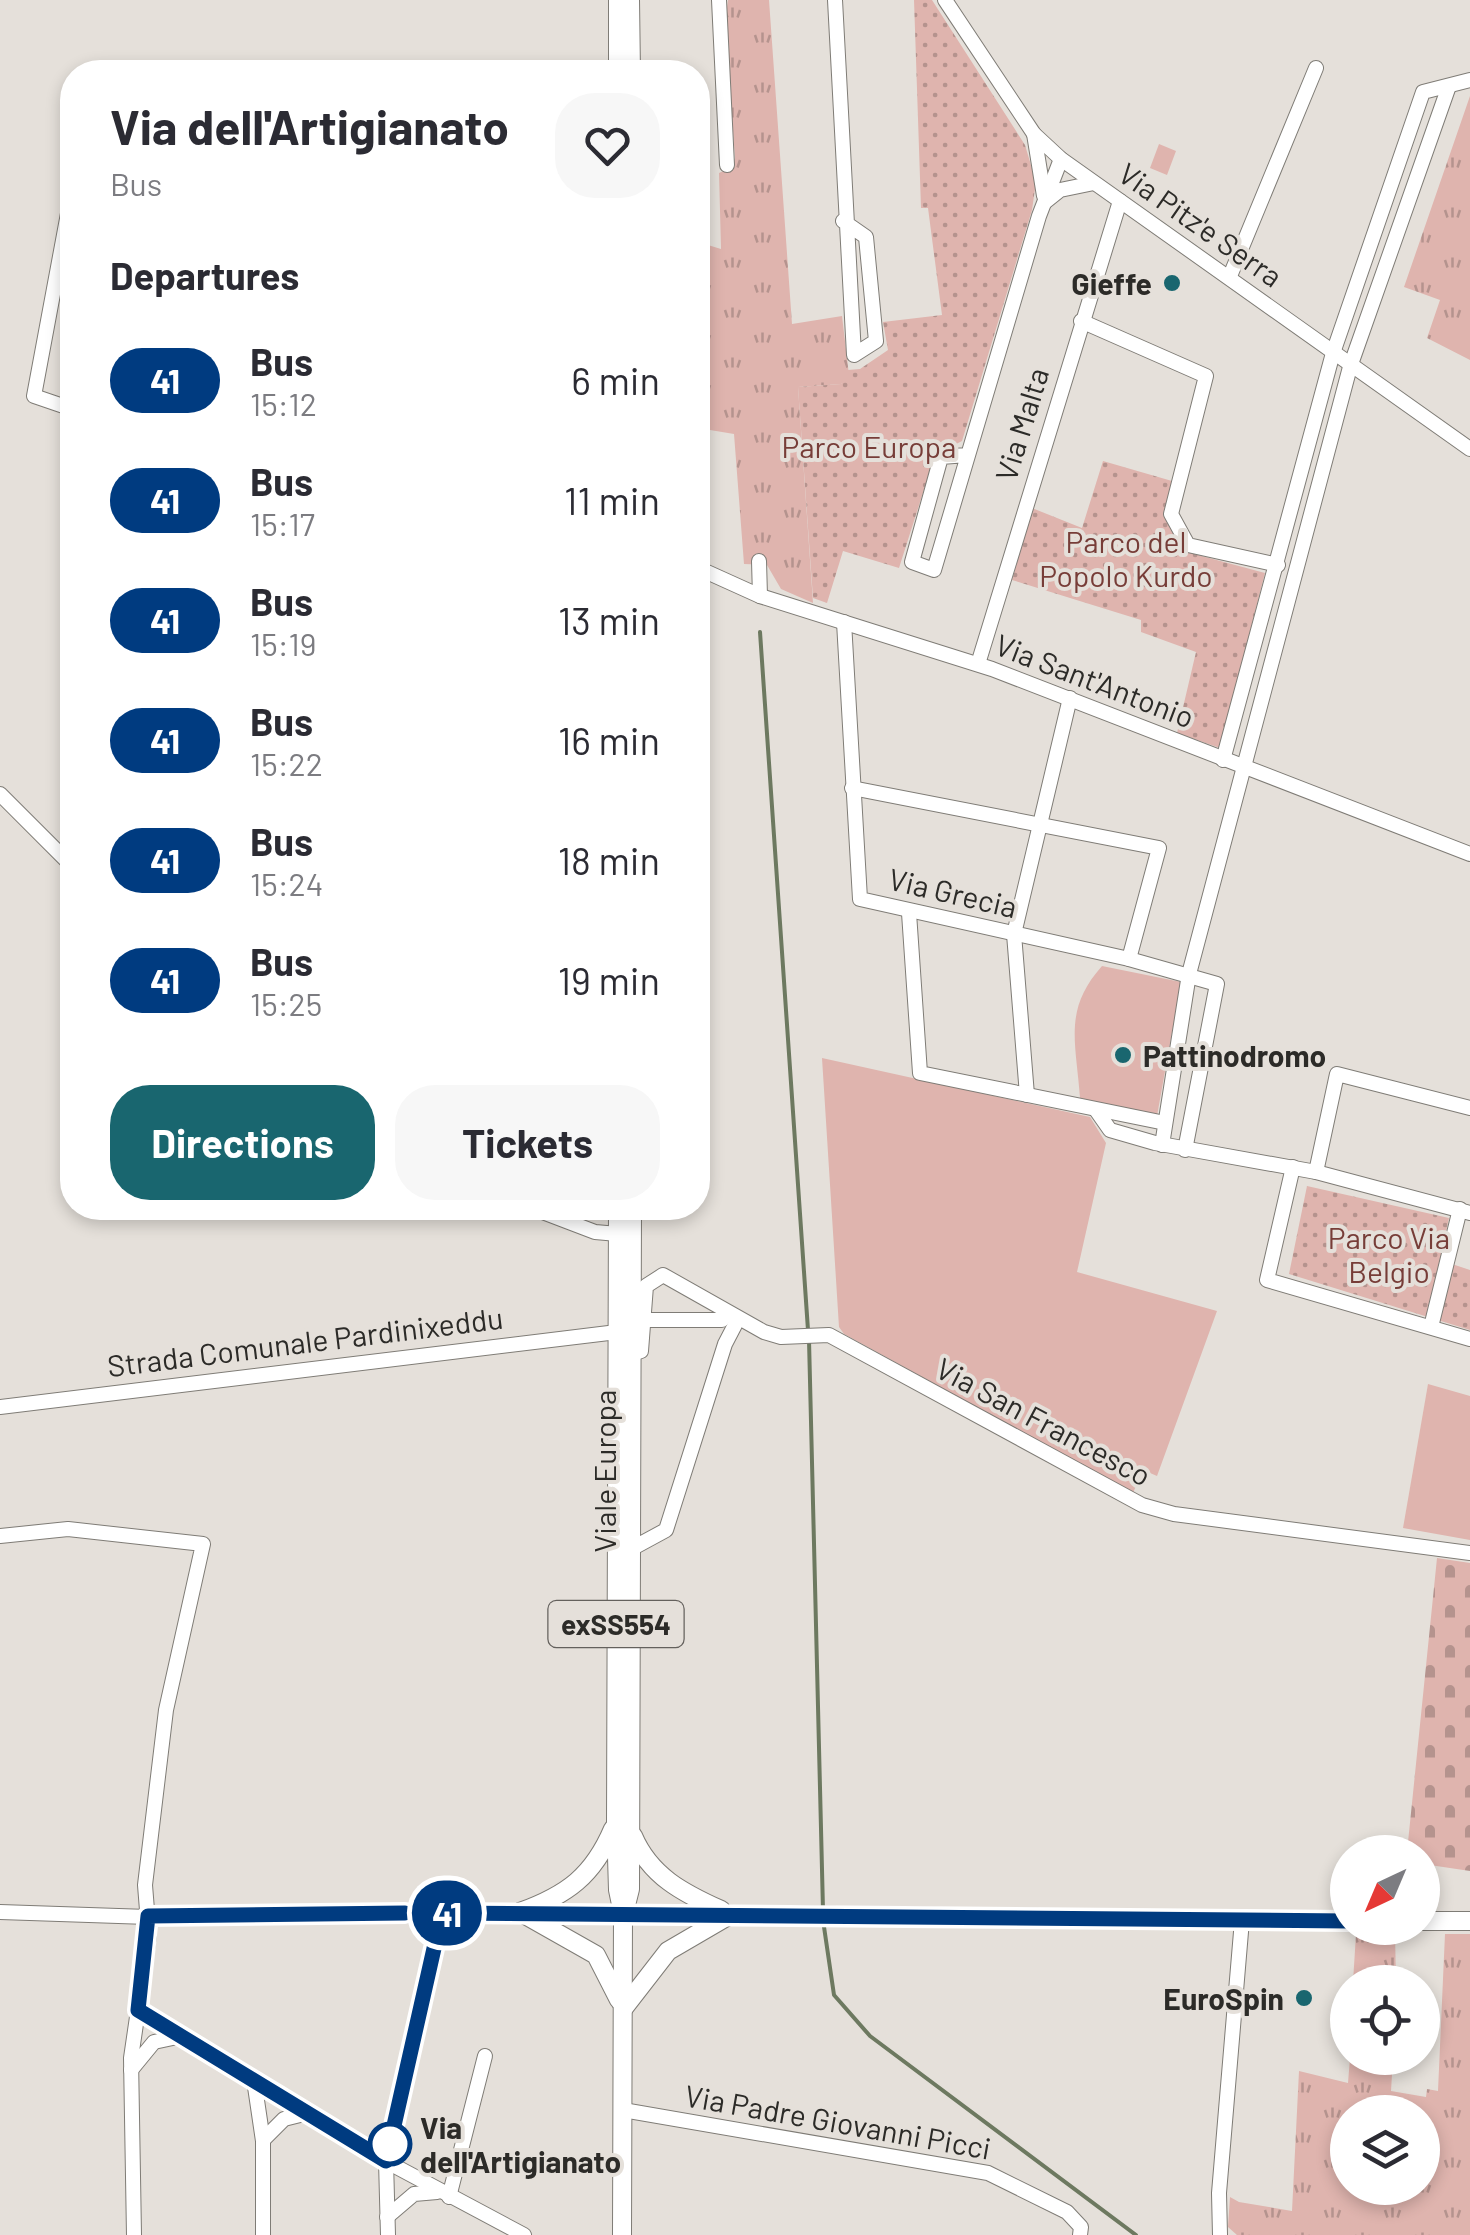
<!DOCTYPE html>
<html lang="en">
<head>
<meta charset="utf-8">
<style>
	body { margin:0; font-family:Barlow,sans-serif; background:#f7f7f7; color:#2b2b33; height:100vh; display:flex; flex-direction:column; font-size:38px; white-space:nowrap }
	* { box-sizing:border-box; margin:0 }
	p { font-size:32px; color:#7c7c81 }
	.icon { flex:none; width:55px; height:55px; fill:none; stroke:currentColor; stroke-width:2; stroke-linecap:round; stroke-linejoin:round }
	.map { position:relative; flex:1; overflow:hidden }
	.drawer { position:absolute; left:60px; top:60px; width:650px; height:1160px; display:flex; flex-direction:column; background:#fff; border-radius:40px; box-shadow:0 5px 15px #0003 }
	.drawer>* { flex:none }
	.badge { padding:0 20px; border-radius:32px; font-size:35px; line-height:65px }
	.needle { width:65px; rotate:224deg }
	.buttons { position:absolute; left:1330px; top:1835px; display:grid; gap:20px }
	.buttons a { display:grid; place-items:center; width:110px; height:110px; border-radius:50%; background:#fff; box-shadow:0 5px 15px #0003; font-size:50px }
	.map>.badge { position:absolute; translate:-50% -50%; box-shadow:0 0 0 5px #fff }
	h2 { padding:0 50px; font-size:38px; line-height:90px }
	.round { display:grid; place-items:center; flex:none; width:105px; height:105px; border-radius:40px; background:#f7f7f7 }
	.headline { display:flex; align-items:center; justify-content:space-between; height:170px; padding:0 50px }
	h1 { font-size:48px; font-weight:700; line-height:75px }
	.primary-button { display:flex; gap:20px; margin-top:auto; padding:20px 50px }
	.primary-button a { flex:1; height:115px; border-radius:40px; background:#19666f; color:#fff; font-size:40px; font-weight:700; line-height:115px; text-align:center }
	.primary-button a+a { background:#f7f7f7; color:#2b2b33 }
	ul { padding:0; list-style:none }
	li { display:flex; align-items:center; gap:30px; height:120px; padding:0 50px }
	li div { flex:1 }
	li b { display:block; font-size:38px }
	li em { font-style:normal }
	li .badge { min-width:110px; font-weight:700; text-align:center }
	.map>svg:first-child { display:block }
	.grass { fill:url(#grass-tufts); fill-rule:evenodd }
	.cemetery { fill:url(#cemetery-stones) }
	.park { fill:url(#park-dots) }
	.garden { fill:#dfb4ae }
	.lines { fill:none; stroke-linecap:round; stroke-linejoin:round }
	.stream { stroke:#6d7960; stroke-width:4 }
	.minor-casing { stroke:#7f7c76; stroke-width:16 }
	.major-casing { stroke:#7f7c76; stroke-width:20 }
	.minor { stroke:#fff; stroke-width:14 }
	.major { stroke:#fff; stroke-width:18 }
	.line-casing { stroke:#fff; stroke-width:22 }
	.line { stroke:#003b80; stroke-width:15 }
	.poi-dot { fill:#19666f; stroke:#e5e0da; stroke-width:4 }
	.stop-dot { fill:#fff; stroke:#003b80; stroke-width:5 }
	.labels { text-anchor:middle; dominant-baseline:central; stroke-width:8; stroke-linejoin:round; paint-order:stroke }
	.shield { fill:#e5e0da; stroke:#64615d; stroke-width:2.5 }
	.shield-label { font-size:28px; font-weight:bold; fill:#2c2b28 }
	.street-label { font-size:30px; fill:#2c2b28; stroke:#e5e0da }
	.poi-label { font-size:30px; font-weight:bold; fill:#2c2b28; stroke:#e5e0da; text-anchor:end }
	.park-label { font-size:30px; fill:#773d38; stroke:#e5e0da }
	.stop-label { font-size:30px; font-weight:bold; fill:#2c2b28; stroke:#e5e0da; text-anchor:start }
</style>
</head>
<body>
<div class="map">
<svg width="1470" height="2235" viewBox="0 0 1470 2235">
	<defs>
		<pattern id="grass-tufts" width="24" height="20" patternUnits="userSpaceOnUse" patternTransform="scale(2.5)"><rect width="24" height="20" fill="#dfb4ae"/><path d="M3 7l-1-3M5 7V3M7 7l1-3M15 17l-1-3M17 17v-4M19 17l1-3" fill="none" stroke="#b5938e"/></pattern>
		<pattern id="cemetery-stones" width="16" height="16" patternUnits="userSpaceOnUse" patternTransform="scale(2.5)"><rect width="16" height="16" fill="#dfb4ae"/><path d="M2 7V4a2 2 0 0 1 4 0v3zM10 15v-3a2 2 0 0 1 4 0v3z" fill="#b5938e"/></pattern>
		<pattern id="park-dots" width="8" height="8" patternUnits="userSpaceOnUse" patternTransform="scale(2.5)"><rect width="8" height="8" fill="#dfb4ae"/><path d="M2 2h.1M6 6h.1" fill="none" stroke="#b5938e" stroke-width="1.8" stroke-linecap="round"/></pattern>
	</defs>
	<rect width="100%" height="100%" fill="#e5e0da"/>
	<g class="grass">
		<path d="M728,0H769L792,324L842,316L849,375L841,384L798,387L813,603L781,589L767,565L744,564L734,434L698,428V242L721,249L719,173L732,167L735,158L725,21Z"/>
		<path d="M1470,96V360L1427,338L1440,300L1404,287Z"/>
		<path d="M1395,1933L1396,1982H1353L1356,1934Z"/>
		<path d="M1445,1934H1470V2235H1237L1228,2227L1230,2197L1239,2202L1292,2211L1299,2071L1348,2083L1350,2058H1393L1391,2091L1426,2097L1427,2089L1438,2091ZM1348,2112H1422V2188H1348Z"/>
	</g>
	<path class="cemetery" d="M1437,1558L1470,1563V1871L1423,1864L1422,1852H1407Z"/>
	<g class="park">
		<path d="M914,0H932L1025,145L1036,182L1032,210L962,441L935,455L899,568L843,551L827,603L813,598L798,387L841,384L848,370L860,369L888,350L883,322L942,315L928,208H921Z"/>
		<path d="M1103,461L1172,481L1163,515L1183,551L1265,573L1220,748L1177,733L1196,652L1141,632V620L1012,580L1032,508L1082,528Z"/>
		<path d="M1307,1186L1449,1218L1440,1260L1470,1270V1330L1289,1274Z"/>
	</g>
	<g class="garden">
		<path d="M1159,144L1176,151L1167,175L1150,168Z"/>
		<path d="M1102,966L1181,982L1157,1116L1080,1098C1076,1041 1063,1010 1102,966Z"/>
		<path d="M822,1058L1090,1117L1106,1143L1077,1272L1217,1311L1157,1476L1143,1470L1133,1493L844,1334L839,1327Z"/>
		<path d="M1428,1384L1470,1396V1540L1403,1528Z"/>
	</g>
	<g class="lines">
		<g class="stream">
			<path d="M760,632L808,1330"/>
			<path d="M809,1340L823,1910"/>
			<path d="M823,1920L834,1995L870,2036L1136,2235"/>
		</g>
		<defs>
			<g id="minor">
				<path d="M719,0L727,165"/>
				<path d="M835,0L854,355L876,341L866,237L843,221"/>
				<path d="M945,0L1034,134L1061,159L1470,449"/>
				<path d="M1034,134L1044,196"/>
				<path d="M72,192L34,396L72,409"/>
				<path d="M1045,202L1060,190L1094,183"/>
				<path d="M1230,276L1316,68"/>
				<path d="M1081,321L1206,376L1171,514L1188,545L1278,565"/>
				<path d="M967,455L941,457L912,562L934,570L1039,216L1061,159"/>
				<path d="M759,561L760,596"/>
				<path d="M698,568L760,596L992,669L1470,854"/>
				<path d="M844,622L860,899L1129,959L1217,984L1185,1150"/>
				<path d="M978,664L1120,201"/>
				<path d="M1223,760L1333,353L1423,92L1470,80"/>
				<path d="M852,788L1159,848L1129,959"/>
				<path d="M0,794L72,866"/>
				<path d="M909,913L920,1073L1165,1123"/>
				<path d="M1027,1095L1014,934L1070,698"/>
				<path d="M1096,1110L1110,1130L1155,1143L1316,1172L1470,1213"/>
				<path d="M1162,1145L1189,974L1350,367L1449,86"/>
				<path d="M1293,1167L1267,1280L1470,1339"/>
				<path d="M1316,1172L1337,1074L1470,1108"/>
				<path d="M532,1208L595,1232L618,1234"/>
				<path d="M644,1320H722L727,1314"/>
				<path d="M1431,1327L1460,1209"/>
				<path d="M632,1354L641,1351L646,1286L663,1275L764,1332L781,1337L829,1335L1142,1505L1174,1514L1470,1553"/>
				<path d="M0,1407L617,1332"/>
				<path d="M0,1536L68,1529L203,1544L166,1710L145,1885L149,1935L131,2058L134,2235"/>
				<path d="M631,1549L666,1530L725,1344L738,1319"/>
				<path d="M0,1912L148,1917L623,1914"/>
				<path d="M138,2010L391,2164L524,2235"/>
				<path d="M131,2070L154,2042L182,2036"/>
				<path d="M254,2080L263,2141V2235"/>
				<path d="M623,2110L988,2173L1067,2212L1081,2227L1080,2235"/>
				<path d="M263,2140L284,2119L308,2113"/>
				<path d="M449,2197L485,2056"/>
				<path d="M387,2217L414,2194L437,2192"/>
				<path d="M388,2235L386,2161L441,1913"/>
				<path d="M1220,2235L1219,2193L1242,1920"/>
			</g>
			<g id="major">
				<path d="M618,0V72"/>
				<path d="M630,0L631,72"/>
				<path d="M618,1208L616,1824L618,1890L623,1914L622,2235"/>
				<path d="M633,1836C650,1876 683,1893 721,1910"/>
				<path d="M625,1909L630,1889L632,1208"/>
				<path d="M520,1912L596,1955L619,2000"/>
				<path d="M520,1912C567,1895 593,1876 613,1829"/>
				<path d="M623,1914L1348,1921"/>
				<path d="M1422,1921H1470"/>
				<path d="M623,2009L668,1951L728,1916"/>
			</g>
		</defs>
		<use href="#minor" class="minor-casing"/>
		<use href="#major" class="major-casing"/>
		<use href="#minor" class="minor"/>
		<use href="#major" class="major"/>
	</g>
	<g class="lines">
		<defs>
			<path id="line" d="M405,1913L148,1916L138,2010L386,2161L442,1913L1348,1921"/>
		</defs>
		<use href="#line" class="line-casing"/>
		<use href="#line" class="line"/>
	</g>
	<g class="poi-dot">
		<circle cx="1172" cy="283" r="10"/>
		<circle cx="1123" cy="1055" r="10"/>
		<circle cx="1304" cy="1998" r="10"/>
	</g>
	<circle class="stop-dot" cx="390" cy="2144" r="20"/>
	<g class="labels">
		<rect class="shield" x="548.5" y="1601" width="135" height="46" rx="8"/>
		<g class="shield-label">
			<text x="616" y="1624">exSS554</text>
		</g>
		<g class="street-label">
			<text transform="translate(1201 224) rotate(35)">Via Pitz'e Serra</text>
			<text transform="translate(1021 424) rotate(-73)">Via Malta</text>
			<text transform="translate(1095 680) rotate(21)">Via Sant'Antonio</text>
			<text transform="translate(953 892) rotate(13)">Via Grecia</text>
			<text transform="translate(305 1341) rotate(-7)">Strada Comunale Pardinixeddu</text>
			<text transform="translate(1044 1421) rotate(28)">Via San Francesco</text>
			<text transform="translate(604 1471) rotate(-90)">Viale Europa</text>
			<text transform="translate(838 2121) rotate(10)">Via Padre Giovanni Picci</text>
		</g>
		<g class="poi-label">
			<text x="1152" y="283">Gieffe</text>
			<text x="1143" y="1055" text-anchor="start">Pattinodromo</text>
			<text x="1284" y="1998">EuroSpin</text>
		</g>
		<g class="park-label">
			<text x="869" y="446">Parco Europa</text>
			<text x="1126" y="541">Parco del<tspan x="1126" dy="34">Popolo Kurdo</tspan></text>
			<text x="1389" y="1237">Parco Via<tspan x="1389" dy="34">Belgio</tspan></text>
		</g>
		<g class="stop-label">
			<text x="420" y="2127">Via<tspan x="420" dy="34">dell'Artigianato</tspan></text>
		</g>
	</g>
</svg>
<div class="buttons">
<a><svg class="needle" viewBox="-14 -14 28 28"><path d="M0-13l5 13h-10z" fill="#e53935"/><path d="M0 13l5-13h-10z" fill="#7c7c81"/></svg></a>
<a><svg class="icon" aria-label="locate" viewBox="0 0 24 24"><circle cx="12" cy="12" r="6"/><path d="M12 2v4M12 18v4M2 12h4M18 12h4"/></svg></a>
<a><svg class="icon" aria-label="layers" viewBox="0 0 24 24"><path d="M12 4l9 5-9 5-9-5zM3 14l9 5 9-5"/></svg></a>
</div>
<b class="badge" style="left:447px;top:1913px;background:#003b80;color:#fff">41</b>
<section class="drawer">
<div class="headline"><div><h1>Via dell'Artigianato</h1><p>Bus</p></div><a class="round"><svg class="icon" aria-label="heart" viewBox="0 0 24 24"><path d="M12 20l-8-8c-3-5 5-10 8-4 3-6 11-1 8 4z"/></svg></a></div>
<h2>Departures</h2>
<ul>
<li><span class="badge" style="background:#003b80;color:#fff">41</span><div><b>Bus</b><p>15:12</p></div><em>6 min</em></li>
<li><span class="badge" style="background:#003b80;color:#fff">41</span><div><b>Bus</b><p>15:17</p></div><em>11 min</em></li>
<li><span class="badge" style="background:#003b80;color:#fff">41</span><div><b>Bus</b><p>15:19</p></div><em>13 min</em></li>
<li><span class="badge" style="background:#003b80;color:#fff">41</span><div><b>Bus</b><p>15:22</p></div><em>16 min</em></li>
<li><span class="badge" style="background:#003b80;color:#fff">41</span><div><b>Bus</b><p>15:24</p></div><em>18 min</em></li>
<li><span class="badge" style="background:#003b80;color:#fff">41</span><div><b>Bus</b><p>15:25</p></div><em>19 min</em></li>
</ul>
<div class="primary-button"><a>Directions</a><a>Tickets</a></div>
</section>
</div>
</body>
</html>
